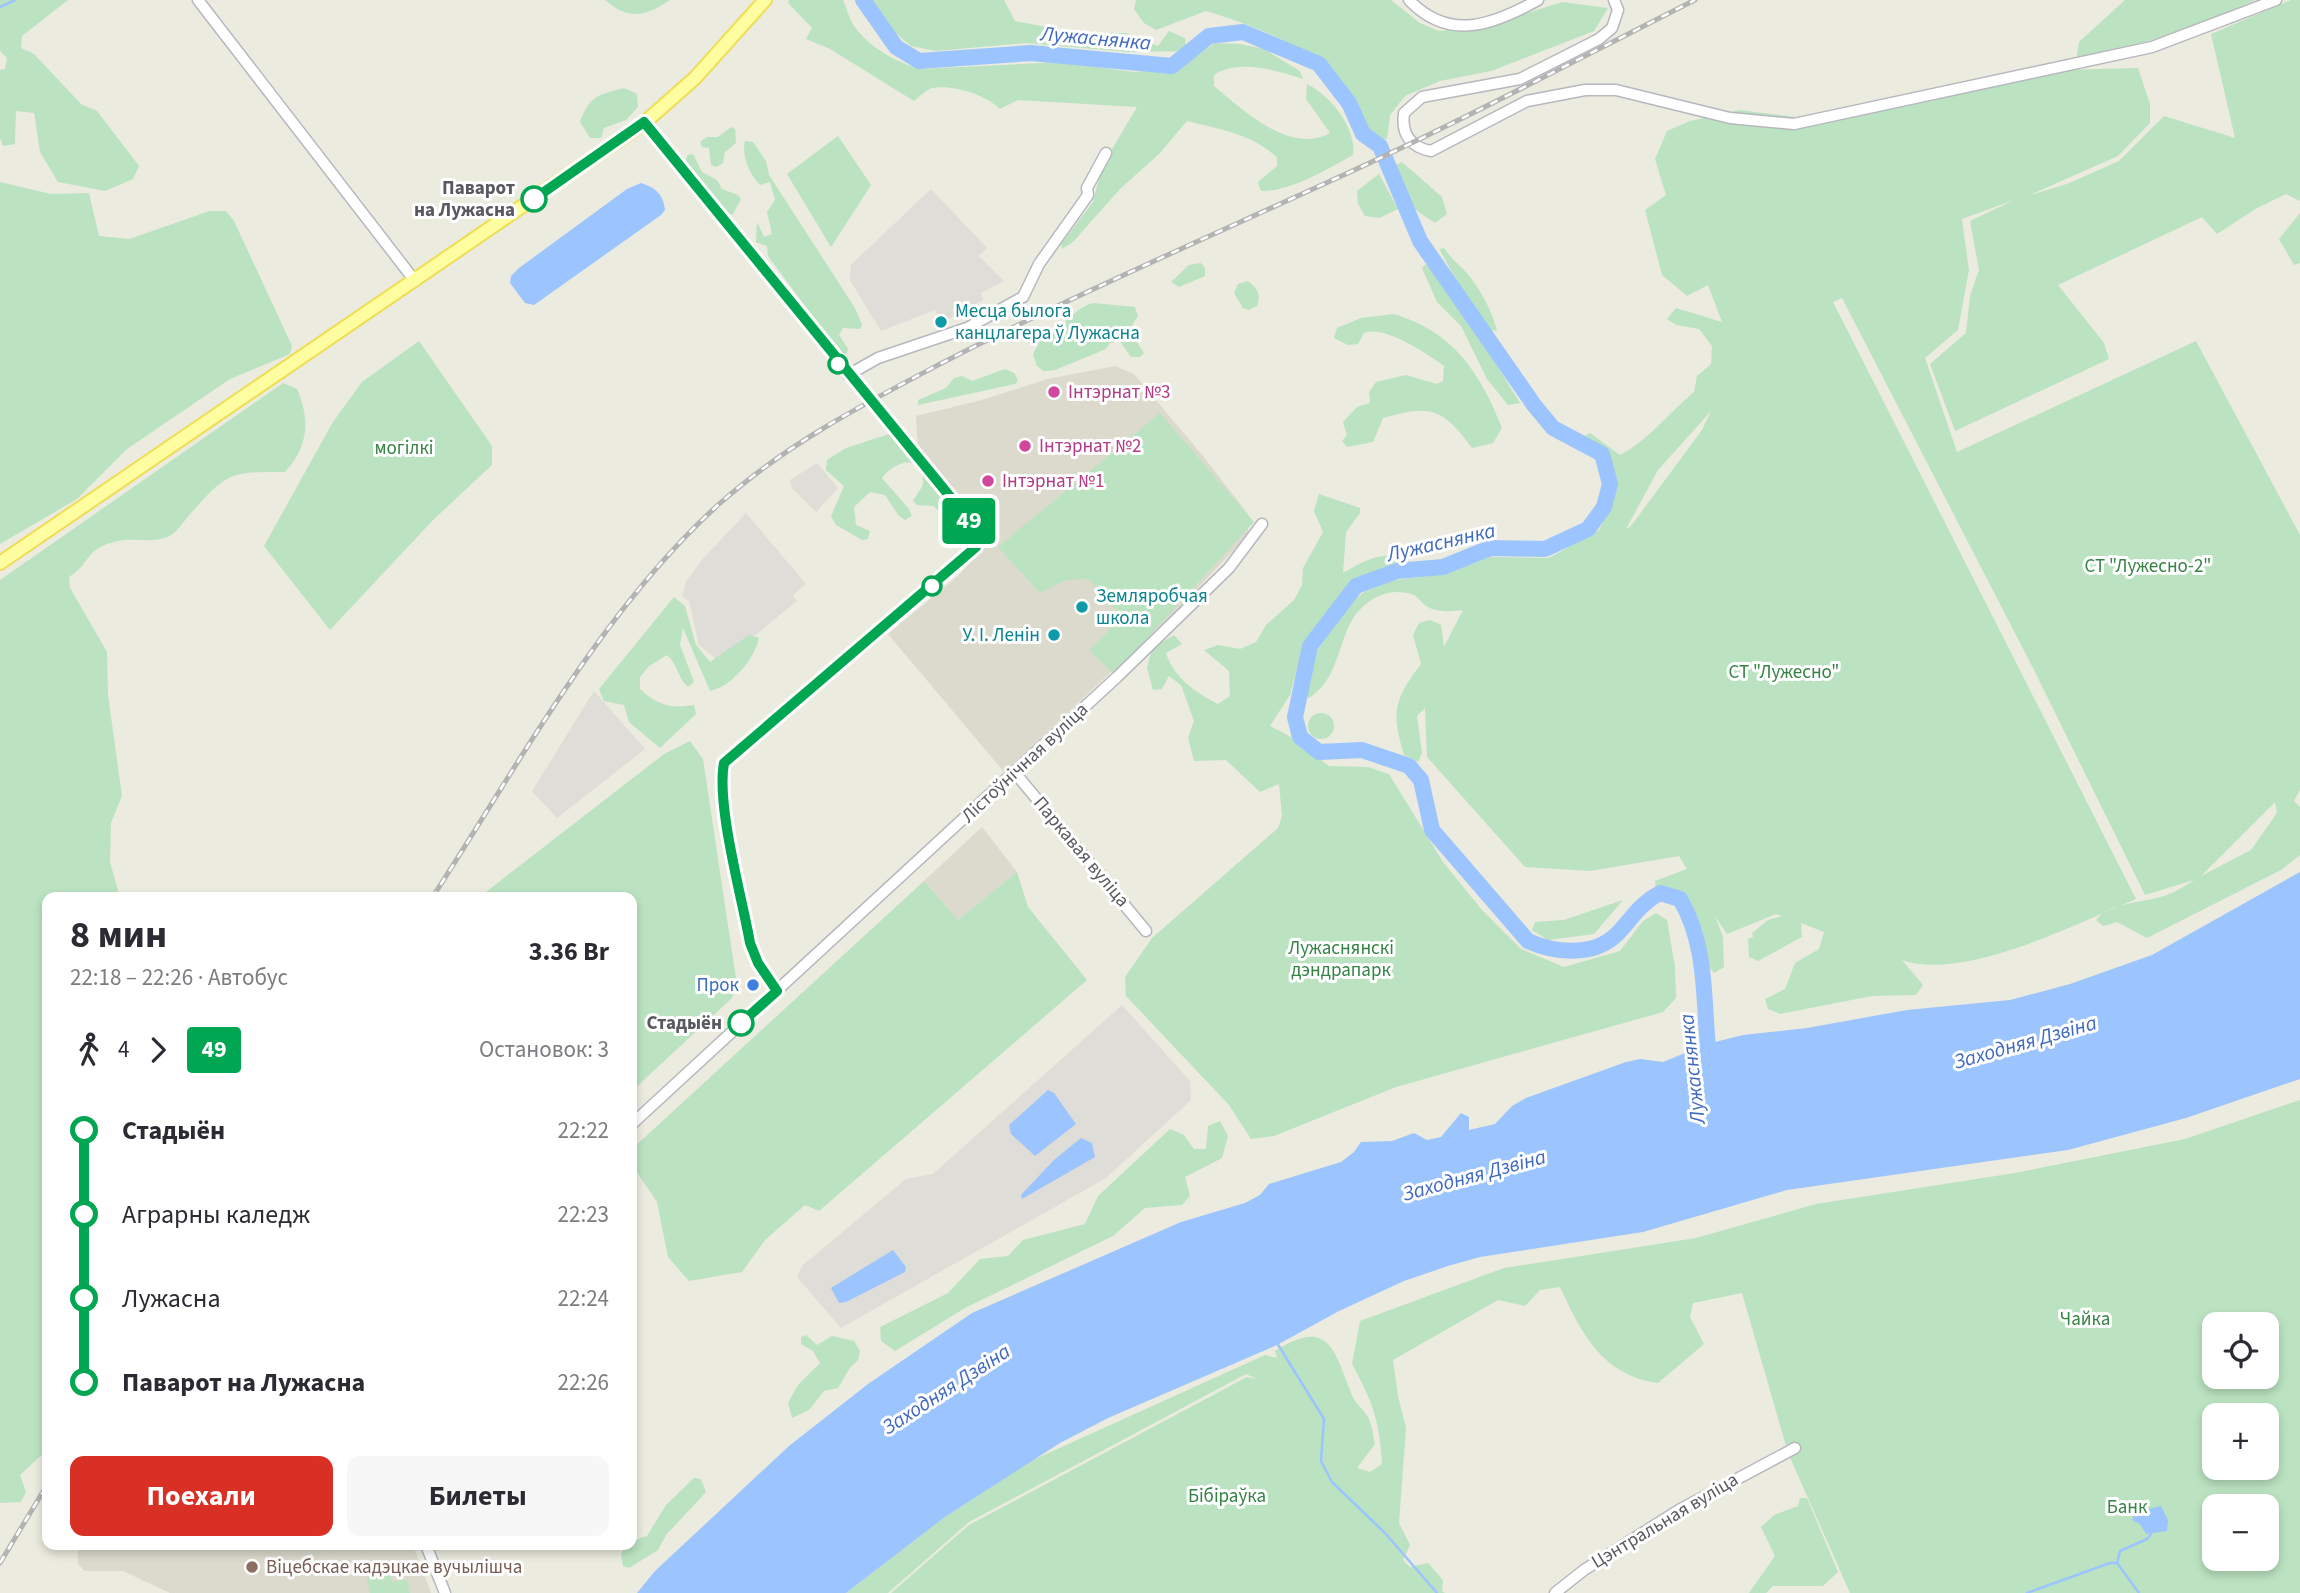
<!DOCTYPE html>
<html lang="ru">
<head>
<meta charset="utf-8">
<style>
	body { margin:0; font-family:"Source Sans 3",sans-serif; background:#f7f7f7; color:#2b2b33; height:100vh; display:flex; flex-direction:column; font-size:26px; white-space:nowrap }
	* { box-sizing:border-box; margin:0 }
	p { font-size:23px; color:#7c7c81 }
	.icon { flex:none; width:38px; height:38px; fill:none; stroke:currentColor; stroke-width:2; stroke-linecap:round; stroke-linejoin:round }
	.map { position:relative; flex:1; overflow:hidden }
	.details { position:absolute; left:42px; top:892px; width:595px; height:658px; display:flex; flex-direction:column; background:#fff; border-radius:14px; box-shadow:0 4px 10px #0003 }
	.details>* { flex:none }
	.badge { padding:0 14px; border-radius:5px; font-size:24px; line-height:46px }
	.fabs { position:absolute; left:2202px; top:1312px; display:grid; gap:14px }
	.fabs a { display:grid; place-items:center; width:77px; height:77px; border-radius:14px; background:#fff; box-shadow:0 4px 10px #0003; font-size:35px }
	.map>.badge { position:absolute; translate:-50% -50%; box-shadow:0 0 0 4px #fff }
	.legs { display:flex; align-items:center; gap:10px; height:77px; padding:0 28px; font-size:23px }
	.legs p { margin-inline-start:auto }
	.head { display:flex; align-items:center; justify-content:space-between; height:119px; padding:0 28px }
	h1 { font-size:38px; font-weight:700; line-height:52px }
	.primary-button { display:flex; gap:14px; margin-top:auto; padding:14px 28px }
	.primary-button a { flex:1; height:80px; border-radius:14px; background:#d93025; color:#fff; font-size:28px; font-weight:700; line-height:80px; text-align:center }
	.primary-button a+a { background:#f7f7f7; color:#2b2b33 }
	ul { padding:0 28px; list-style:none }
	li { display:flex; align-items:center; gap:24px; height:84px; font-size:26px }
	li i { display:grid; place-items:center; width:10px; height:100%; margin:0 9px; background:currentColor }
	li i::after { content:''; width:18px; height:18px; margin:-9px; border:5px solid; border-radius:50%; background:#fff }
	li p { margin-inline-start:auto }
	li:first-child i { background:linear-gradient(#0000 50%,currentColor 0) }
	li:last-child i { background:linear-gradient(currentColor 50%,#0000 0) }
	.map>svg:first-child { display:block }
	.industrial { fill:#dfddd7 }
	.education { fill:#dbdacd }
	.green { fill:#bbe3c1; fill-rule:evenodd }
	.water { fill:#9cc4fe }
	.lines { fill:none; stroke-linecap:round; stroke-linejoin:round }
	.stream { stroke:#9cc4fe; stroke-width:2.5 }
	.river { stroke:#9cc4fe; stroke-width:16 }
	.minor-casing { stroke:#b7b8be; stroke-width:13 }
	.major-casing { stroke:#efdd54; stroke-width:16 }
	.minor { stroke:#fff; stroke-width:10 }
	.major { stroke:#fefea1; stroke-width:12 }
	.rail-casing { stroke:#b3b3b4; stroke-width:5 }
	.rail { stroke:#fff; stroke-width:2.5; stroke-dasharray:8; stroke-linecap:butt }
	.line-1-casing { stroke:#fff; stroke-width:16 }
	.line-1 { stroke:#00a651; stroke-width:10 }
	.stop-1-dot { fill:#fff; stroke:#00a651; stroke-width:3.5 }
	.culture-dot { fill:#0f9aa8; stroke:#fff; stroke-width:2.5 }
	.hotel-dot { fill:#d1479c; stroke:#fff; stroke-width:2.5 }
	.shop-dot { fill:#3f7fe0; stroke:#fff; stroke-width:2.5 }
	.education-dot { fill:#8d6e63; stroke:#fff; stroke-width:2.5 }
	.labels { text-anchor:middle; dominant-baseline:central; stroke-width:6; stroke-linejoin:round; paint-order:stroke }
	.stop-label { font-size:19px; font-weight:bold; fill:#585a60; stroke:#fff; text-anchor:end }
	.culture-label { font-size:19px; fill:#0d838f; stroke:#fff; text-anchor:start }
	.hotel-label { font-size:19px; fill:#b23c85; stroke:#fff; text-anchor:start }
	.park-label { font-size:19px; fill:#358345; stroke:#fff }
	.street-label { font-size:19px; fill:#585a60; stroke:#fff }
	.shop-label { font-size:19px; fill:#366cbe; stroke:#fff; text-anchor:end }
	.education-label { font-size:19px; fill:#785e54; stroke:#fff; text-anchor:start }
	.water-label { font-size:21px; font-style:italic; fill:#406ac0; stroke:#fff }
</style>
</head>
<body>
<div class="map">
<svg width="2300" height="1593" viewBox="0 0 2300 1593">
	<rect width="100%" height="100%" fill="#ebebdf"/>
	<g class="industrial">
		<path d="M931,189L987,248L979,256L1004,281L981,293L983,300L941,323L935,310L881,331L850,280L851,265Z"/>
		<path d="M817,463L838,488L816,512L792,488L790,480Z"/>
		<path d="M746,513L806,584L793,595L797,601L721,663L699,645L689,601L682,596L686,582L701,561Z"/>
		<path d="M594,691L645,749L557,818L532,791Z"/>
		<path d="M1122,1005L1190,1081L1191,1100L1106,1178L841,1328L797,1277L802,1266L906,1179L933,1174Z"/>
	</g>
	<g class="education">
		<path d="M1115,366L1134,374L1203,456L1248,514V535L1173,614L1004,772L888,634L958,576L988,542L990,532L918,448L916,416L978,401L1048,379Z"/>
		<path d="M982,827L1017,872L958,920L924,881Z"/>
		<path d="M78,1545H413L431,1593H170L123,1571H85L78,1564Z"/>
	</g>
	<g class="green">
		<path d="M0,0H68L22,36L21,48L34,54L81,104L97,111L139,166L133,179L105,191L58,182L40,152L34,113L16,111L15,144L3,146L0,138V70L5,69L7,58L0,51Z"/>
		<path d="M605,0H670C646,16 629,21 605,0Z"/>
		<path d="M789,0H843C847,8 849,19 854,26C870,48 894,61 920,69L1061,62L1134,72L1177,69L1215,43L1240,44L1264,49L1300,71L1303,79C1276,70 1239,59 1214,75V86C1244,111 1290,155 1330,133L1306,99L1307,84C1330,95 1357,128 1353,155C1326,170 1292,191 1261,191L1258,182L1277,166V158C1254,134 1218,129 1187,121L1160,153L1120,189L1073,242L1062,249L1061,244L1093,202L1102,166L1137,107L1018,100L1000,109C986,95 954,84 932,88C926,90 919,97 914,101L830,49L806,39L812,28L788,3Z"/>
		<path d="M867,0H1004L1015,21L1080,33H1126L1158,46L1169,31L1185,38L1186,51L1128,52L1026,43L936,51L911,46L869,11Z"/>
		<path d="M1136,0H1391L1420,23L1438,31L1485,27L1562,2L1608,8L1594,31L1491,71L1440,81L1405,96L1390,115L1387,139L1367,137C1335,57 1284,35 1206,11L1156,30L1144,23L1134,9Z"/>
		<path d="M2125,0H2255L2189,29L2076,62L2079,42Z"/>
		<path d="M2291,0H2300V201L2286,194L2257,208L2217,234L2202,217L2058,285L2104,343L2109,359L1955,431L1930,364L1966,333L1970,296L1979,270L1970,221L2014,200L1962,219L1969,270L1958,330L1925,358L1957,452L2196,341L2300,535V790L2294,801L2300,807V855L2281,870L2147,938L2117,922L2103,926L2096,920C2110,901 2149,903 2169,894C2178,891 2186,885 2194,880L2145,895L2033,668L1842,298L1833,302L2136,899C2077,923 1964,982 1902,960L1923,985L1916,995L1872,996L1780,1014L1768,1009L1765,999L1785,989L1795,963L1819,949L1824,932L1801,923L1802,937L1758,961L1749,957L1748,939L1753,937L1752,933L1768,920L1782,916L1776,914L1727,934L1715,916L1723,937L1724,967L1714,973C1705,963 1706,955 1704,942C1700,909 1687,897 1656,890L1655,881L1687,869L1679,856L1590,871L1525,867L1427,757L1425,708L1417,716L1422,753L1418,762L1404,755C1391,712 1394,700 1421,664L1413,635L1419,623L1430,620L1441,625L1444,647L1463,610C1452,612 1435,612 1426,606C1422,603 1418,597 1414,595C1385,584 1358,604 1348,628C1337,654 1334,682 1309,698L1305,696L1311,661L1344,608L1364,592L1395,580L1447,574L1489,557L1549,558L1599,530L1611,505L1615,478L1609,459L1584,436L1590,433L1620,455C1646,442 1670,412 1694,392L1697,376L1711,364L1712,346L1699,329L1676,325L1667,319L1676,308L1722,322L1708,285L1687,296L1662,275L1645,210L1666,195L1655,159L1667,131L1690,121L1739,110L1796,117L2062,70L2138,68L2150,104V123L2118,156L2030,195L2067,184L2119,161L2164,116L2235,138L2211,34ZM1711,411L1702,430L1631,526L1626,529L1658,470ZM2275,802L2277,813L2251,850L2201,876Z"/>
		<path d="M624,88L637,94L638,107L626,120L604,128L601,138H590L580,122C590,95 598,95 624,88Z"/>
		<path d="M731,127L735,129L736,143L725,152L723,163L716,167L711,165L709,148L702,147L700,142L707,137H718Z"/>
		<path d="M838,136L871,185L831,247L787,174Z"/>
		<path d="M745,141L753,142L766,161L769,175L855,308L862,325L860,329L843,328L839,335L848,349L847,354L839,352L768,256L767,246L756,242L757,222L764,237L772,234L767,212L775,200L770,182L760,185C750,175 741,156 745,141Z"/>
		<path d="M693,154L702,172L717,180L722,189L738,195L741,199L733,214L728,216L718,209L705,185L684,163L688,155Z"/>
		<path d="M1402,162L1442,197L1447,214L1435,223L1411,207L1394,166Z"/>
		<path d="M1379,174L1398,209L1379,218L1365,216L1358,204L1357,191Z"/>
		<path d="M0,182L51,194L89,193L99,236L129,239L210,211H226L234,221L292,346L290,354L230,379L127,449L77,499L0,544Z"/>
		<path d="M2300,213V263L2294,265L2279,239Z"/>
		<path d="M1444,248C1450,257 1455,261 1462,268C1478,284 1492,310 1497,331L1491,330L1464,293L1439,249Z"/>
		<path d="M1201,263L1205,268V276L1179,287L1171,282L1189,265Z"/>
		<path d="M1426,264C1464,306 1490,355 1520,403L1508,405L1487,379L1461,326L1437,302L1422,268Z"/>
		<path d="M1248,281C1258,289 1261,294 1257,306L1249,310L1243,308L1234,293L1238,284Z"/>
		<path d="M1093,303L1135,307L1138,316L1129,330L1144,353L1140,357H1131L1119,340L1110,343L1106,349L1055,370L1044,371L1037,366L1033,354L1042,337C1064,331 1071,309 1093,303Z"/>
		<path d="M1394,314C1454,332 1480,373 1502,428L1493,443L1472,448C1443,408 1430,404 1383,418L1373,442L1347,447L1342,441L1347,435L1343,422L1357,407L1370,403L1369,392L1376,382L1406,375L1437,384L1443,381L1444,366C1427,354 1385,325 1364,333L1358,344L1348,345L1334,338L1337,328L1361,318Z"/>
		<path d="M419,341L492,446V465L434,519L330,630L264,546L333,422L362,382Z"/>
		<path d="M1005,369L1014,373L1018,380L1015,384L918,405V400L946,388L954,378L962,376L972,381Z"/>
		<path d="M283,383L297,389C310,419 309,446 285,472C233,472 228,471 193,511C186,518 179,530 171,535C153,545 136,537 118,541C84,548 92,563 69,577L70,588L107,652L108,695L122,796L111,823L110,862L120,898H47V1450L20,1475L26,1492L21,1502L0,1503V580Z"/>
		<path d="M1160,413L1254,522L1114,674L1089,650L1122,617L1089,579L1066,580L1040,593L998,547Z"/>
		<path d="M889,434L899,440L974,532L975,539L968,546L934,506L917,505L913,501C916,495 924,487 923,481C921,452 894,462 882,478L909,509L912,516L905,520L899,516L885,495L870,492L854,507L856,525L870,531L868,539L862,540L836,525L831,516L844,486L826,470L827,460L846,448Z"/>
		<path d="M1319,494L1360,508V513L1346,532L1343,573C1364,561 1386,548 1409,561L1407,566L1375,574L1350,586L1323,617L1303,646L1290,695L1270,726L1289,736L1329,766L1368,767L1389,774L1443,862L1482,910L1521,949L1564,967L1620,951L1643,921L1656,913L1667,920L1675,967L1676,998L1663,1012L1396,1087L1274,1136L1251,1139L1229,1105L1126,996L1125,977L1152,938L1278,828L1282,816L1279,784L1260,792L1226,760L1194,761L1188,738L1194,721L1181,685L1169,676L1162,689L1153,690L1147,668L1152,648L1174,635L1182,644L1166,653C1174,678 1195,692 1218,704L1230,696L1229,671L1204,650L1218,645L1240,649L1256,642L1266,625L1294,600L1302,585L1303,568L1323,532L1314,511Z"/>
		<path d="M674,597L685,606L696,645L710,662L749,635L759,638C754,660 732,686 710,691L683,628L680,645L694,682L688,687C678,679 678,664 667,655L649,666L640,677V689C657,705 671,709 694,705L696,714L660,748L629,722L624,705L604,701L599,689Z"/>
		<circle cx="1321" cy="726" r="13"/>
		<path d="M690,741L703,759L737,985L732,998L632,1091V898H483L482,895L664,754Z"/>
		<path d="M1017,872L1028,907L1087,980L819,1211L805,1205L765,1240L742,1272L689,1281L668,1257L657,1202L632,1165V1149L924,881L958,920Z"/>
		<path d="M1623,900L1594,934L1548,940L1532,930L1535,922L1564,920Z"/>
		<path d="M2300,1100V1593H1850L1788,1453L1742,1293L1693,1303L1690,1317L1704,1344L1658,1383C1603,1376 1581,1333 1560,1287L1540,1290L1525,1306L1498,1300L1393,1360L1398,1396L1406,1428L1399,1523L1410,1545L1403,1560L1410,1567L1428,1563L1443,1580L1442,1591L1445,1593H891L969,1525L1247,1377L1257,1379L1246,1374L969,1522L888,1593H846L945,1517L1033,1460L1265,1355L1277,1358L1275,1351C1330,1316 1334,1351 1352,1395C1355,1404 1364,1409 1368,1417C1372,1425 1373,1435 1375,1444L1357,1468L1370,1472L1382,1464C1380,1422 1372,1400 1352,1364L1360,1321L1504,1268L1696,1238L1816,1204L2015,1173L2185,1139ZM2214,1325H2266V1377H2214ZM2214,1416H2266V1468H2214ZM2214,1507H2266V1559H2214Z"/>
		<path d="M1220,1121L1228,1136L1222,1158L1185,1177L1190,1196L1182,1205L1145,1208L1113,1236L965,1308L895,1351L881,1341L880,1327L948,1293L980,1259L1008,1256L1023,1240L1085,1224L1098,1196L1170,1129L1184,1135L1194,1149H1206L1208,1126Z"/>
		<path d="M806,1335L817,1345L832,1336L854,1341L860,1351L858,1360L849,1369L838,1388L824,1391L809,1410L792,1418L788,1403L798,1385L820,1363L813,1351L801,1344V1337Z"/>
		<path d="M694,1478L701,1479L706,1492L666,1535L658,1550L629,1568L623,1566L621,1555L625,1545H632V1541L647,1536L666,1505Z"/>
		<path d="M1800,1498H1807L1838,1572L1823,1586H1773L1766,1593H1749L1775,1556L1761,1527L1774,1515L1798,1506Z"/>
		<path d="M389,1568L392,1582L407,1579L410,1593H370L366,1574Z"/>
	</g>
	<g class="water">
		<path d="M641,183C656,188 663,194 665,210L661,215L534,305L525,303L510,283L511,276L519,268L627,189Z"/>
		<path d="M2300,872V1079L2186,1118L2068,1150L1787,1190L1643,1232L1480,1257L1448,1266L1404,1281L1339,1311L1277,1345L1108,1418L1060,1443L945,1517L846,1593H637L655,1571L789,1446L868,1384L972,1313L1181,1222L1245,1203L1260,1195L1269,1184L1341,1162L1354,1152L1361,1142L1392,1141L1414,1133L1427,1140L1441,1137L1461,1113L1469,1117V1130L1495,1124L1512,1106L1526,1098L1626,1062L1640,1059L1663,1062L1707,1044L1743,1035L1807,1028L1907,1010L2010,1000L2070,984L2152,955Z"/>
		<path d="M1048,1090L1054,1093L1076,1124L1035,1156L1011,1134L1009,1125Z"/>
		<path d="M1081,1138L1092,1143L1095,1157L1022,1199L1021,1195L1054,1160Z"/>
		<path d="M893,1250L906,1267L905,1272L846,1302L839,1303L831,1288Z"/>
		<path d="M2161,1506L2168,1520L2167,1531L2146,1534L2140,1524L2132,1520L2135,1512Z"/>
	</g>
	<g class="lines">
		<g class="stream">
			<path d="M0,7L15,0"/>
			<path d="M1277,1343L1324,1419L1321,1461L1332,1482L1385,1533L1437,1593"/>
			<path d="M2117,1563L2120,1551L2147,1539L2151,1534"/>
			<path d="M2027,1593L2110,1563H2117L2139,1593"/>
		</g>
		<path class="river" d="M863,0L896,47L919,61L1031,53L1172,66L1209,36L1243,32L1319,64L1349,103L1363,134L1380,146L1420,241L1534,405L1553,428L1602,454L1610,484L1604,507L1588,529L1545,549L1490,548L1443,567L1397,571L1356,586L1310,646L1295,717L1300,737L1319,752L1362,750L1409,766L1421,780L1432,830L1528,941C1554,953 1593,957 1616,935C1632,919 1639,904 1660,893L1680,899C1710,949 1702,1010 1710,1065"/>
		<defs>
			<g id="minor">
				<path d="M198,0L415,281"/>
				<path d="M1409,0C1449,42 1493,25 1538,0"/>
				<path d="M1614,0L1618,10L1612,28L1599,39L1520,79L1422,97L1404,113C1401,134 1410,147 1431,151L1527,101L1585,90H1616L1730,118L1794,124L2152,47L2276,0"/>
				<path d="M644,123L979,532L976,547L724,763C716,804 742,898 750,943L758,963L777,991"/>
				<path d="M848,375L878,358L967,328L1023,297L1039,264L1088,195L1087,188L1106,153"/>
				<path d="M1016,774L1146,931"/>
				<path d="M632,1124L1117,677L1229,568L1262,524"/>
				<path d="M426,1545L445,1593"/>
				<path d="M1555,1593L1584,1570L1679,1510L1795,1448"/>
			</g>
			<path id="major" d="M0,563L644,123L695,78L765,0"/>
		</defs>
		<use href="#minor" class="minor-casing"/>
		<use href="#major" class="major-casing"/>
		<use href="#minor" class="minor"/>
		<use href="#major" class="major"/>
		<defs>
			<g id="rail">
				<path d="M432,898C517,767 602,610 718,505C785,445 860,406 940,364C1070,297 1204,239 1337,178C1458,123 1576,60 1695,0"/>
				<path d="M0,1563L47,1485"/>
			</g>
		</defs>
		<use href="#rail" class="rail-casing"/>
		<use href="#rail" class="rail"/>
	</g>
	<g class="lines">
		<defs>
			<path id="line-1" d="M534,199L644,122L979,532L976,547L724,763C716,805 742,897 750,943L758,963L777,991L741,1023"/>
		</defs>
		<use href="#line-1" class="line-1-casing"/>
		<use href="#line-1" class="line-1"/>
	</g>
	<g class="stop-1-dot">
		<circle cx="534" cy="199" r="12"/>
		<circle cx="838" cy="364" r="9"/>
		<circle cx="932" cy="586" r="9"/>
		<circle cx="741" cy="1023" r="12"/>
	</g>
	<g class="culture-dot">
		<circle cx="941" cy="322" r="7"/>
		<circle cx="1082" cy="607" r="7"/>
		<circle cx="1054" cy="635" r="7"/>
	</g>
	<g class="hotel-dot">
		<circle cx="1054" cy="392" r="7"/>
		<circle cx="1025" cy="446" r="7"/>
		<circle cx="988" cy="481" r="7"/>
	</g>
	<circle class="shop-dot" cx="753" cy="985" r="7"/>
	<circle class="education-dot" cx="252" cy="1567" r="7"/>
	<g class="labels">
		<g class="stop-label">
			<text x="515" y="188">Паварот<tspan x="515" dy="22">на Лужасна</tspan></text>
			<text x="722" y="1023">Стадыён</text>
		</g>
		<g class="culture-label">
			<text x="955" y="311">Месца былога<tspan x="955" dy="22">канцлагера ў Лужасна</tspan></text>
			<text x="1096" y="596">Земляробчая<tspan x="1096" dy="22">школа</tspan></text>
			<text x="1040" y="635" text-anchor="end">У. І. Ленін</text>
		</g>
		<g class="hotel-label">
			<text x="1068" y="392">Інтэрнат №3</text>
			<text x="1039" y="446">Інтэрнат №2</text>
			<text x="1002" y="481">Інтэрнат №1</text>
		</g>
		<g class="park-label">
			<text x="404" y="448">могілкі</text>
			<text x="2148" y="566">СТ "Лужесно-2"</text>
			<text x="1784" y="672">СТ "Лужесно"</text>
			<text x="1341" y="948">Лужаснянскі<tspan x="1341" dy="22">дэндрапарк</tspan></text>
			<text x="2085" y="1319">Чайка</text>
			<text x="1227" y="1496">Бібіраўка</text>
			<text x="2127" y="1507">Банк</text>
		</g>
		<g class="street-label">
			<text transform="translate(1025 763) rotate(-43)">Лістоўнічная вуліца</text>
			<text transform="translate(1081 852) rotate(50)">Паркавая вуліца</text>
			<text transform="translate(1665 1521) rotate(-31)">Цэнтральная вуліца</text>
		</g>
		<g class="shop-label">
			<text x="739" y="985">Прок</text>
		</g>
		<g class="education-label">
			<text x="266" y="1567">Віцебскае кадэцкае вучылішча</text>
		</g>
		<g class="water-label">
			<text transform="translate(1096 38) rotate(5)">Лужаснянка</text>
			<text transform="translate(1441 542) rotate(-13)">Лужаснянка</text>
			<text transform="translate(2025 1042) rotate(-16)">Заходняя Дзвіна</text>
			<text transform="translate(1692 1069) rotate(-96)">Лужаснянка</text>
			<text transform="translate(1474 1175) rotate(-15)">Заходняя Дзвіна</text>
			<text transform="translate(946 1389) rotate(-33)">Заходняя Дзвіна</text>
		</g>
	</g>
</svg>
<div class="fabs">
<a><svg class="icon" aria-label="locate" viewBox="0 0 24 24"><circle cx="12" cy="12" r="6"/><path d="M12 2v4M12 18v4M2 12h4M18 12h4"/></svg></a>
<a>+</a>
<a>−</a>
</div>
<b class="badge" style="left:969px;top:521px;background:#00a651;color:#fff">49</b>
<section class="details">
<div class="head"><div><h1>8 мин</h1><p>22:18 – 22:26 · Автобус</p></div><b>3.36 Br</b></div>
<div class="legs"><svg class="icon" aria-label="walk" viewBox="0 0 24 24"><circle cx="13" cy="4" r="2"/><path d="M13 8l-2 6 4 7M11 14l-3 7M7 12l3-4h3l4 4"/></svg>4<svg class="icon" aria-label="forward" viewBox="0 0 24 24"><path d="M9 5l7 7-7 7"/></svg><b class="badge" style="background:#00a651;color:#fff">49</b><p>Остановок: 3</p></div>
<ul>
<li><i style="color:#00a651"></i><b>Стадыён</b><p>22:22</p></li>
<li><i style="color:#00a651"></i><span>Аграрны каледж</span><p>22:23</p></li>
<li><i style="color:#00a651"></i><span>Лужасна</span><p>22:24</p></li>
<li><i style="color:#00a651"></i><b>Паварот на Лужасна</b><p>22:26</p></li>
</ul>
<div class="primary-button"><a>Поехали</a><a>Билеты</a></div>
</section>
</div>
</body>
</html>
